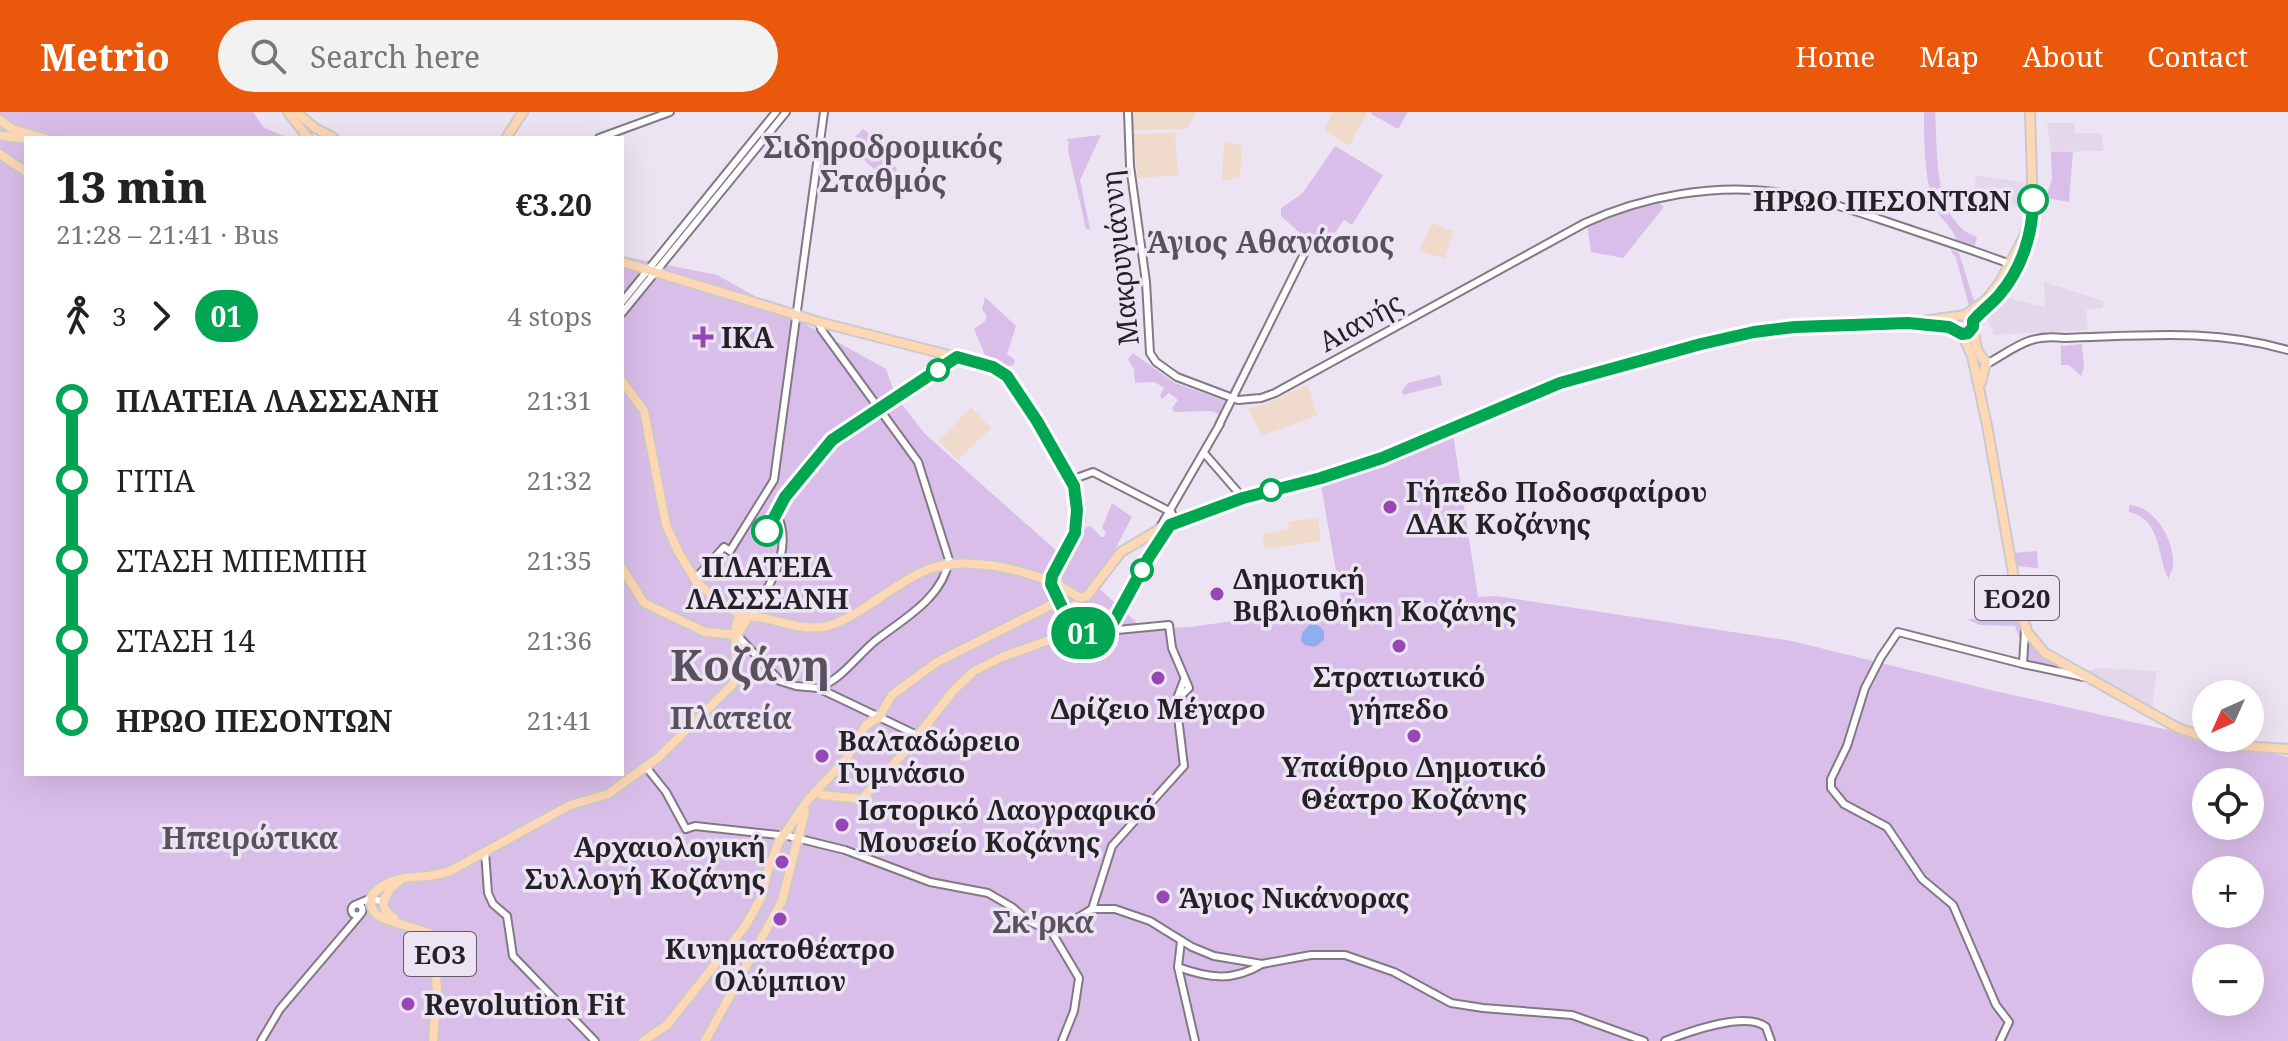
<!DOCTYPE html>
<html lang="en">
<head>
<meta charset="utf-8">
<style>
	body { margin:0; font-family:"Noto Serif",serif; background:#f2f2f2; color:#222; height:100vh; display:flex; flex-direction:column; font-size:30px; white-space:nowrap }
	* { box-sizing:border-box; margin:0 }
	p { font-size:26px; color:#767676 }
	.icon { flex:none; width:44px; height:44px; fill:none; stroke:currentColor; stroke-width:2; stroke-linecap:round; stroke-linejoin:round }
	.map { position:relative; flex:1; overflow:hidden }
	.sheet { position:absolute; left:24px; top:24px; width:600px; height:640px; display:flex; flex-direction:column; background:#fff; border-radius:0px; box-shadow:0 8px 32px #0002 }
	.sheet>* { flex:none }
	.badge { padding:0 16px; border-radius:26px; font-size:28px; line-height:52px }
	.needle { width:52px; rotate:225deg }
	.buttons { position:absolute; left:2192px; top:568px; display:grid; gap:16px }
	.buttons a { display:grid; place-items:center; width:72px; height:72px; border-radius:50%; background:#fff; box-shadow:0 8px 32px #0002; font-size:40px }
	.map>.badge { position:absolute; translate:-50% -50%; box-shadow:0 0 0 4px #fff }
	.legs { display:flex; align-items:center; gap:12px; height:88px; padding:0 32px; font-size:26px }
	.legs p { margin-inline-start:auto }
	.headline { display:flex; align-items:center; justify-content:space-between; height:136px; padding:0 32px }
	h1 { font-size:44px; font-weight:800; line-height:60px }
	ul { padding:0 32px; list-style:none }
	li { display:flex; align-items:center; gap:28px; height:80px; font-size:30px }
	li i { display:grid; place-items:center; width:12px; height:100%; margin:0 10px; background:currentColor }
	li i::after { content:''; width:20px; height:20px; margin:-10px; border:6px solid; border-radius:50%; background:#fff }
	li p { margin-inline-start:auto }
	li:first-child i { background:linear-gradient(#0000 50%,currentColor 0) }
	li:last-child i { background:linear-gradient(currentColor 50%,#0000 0) }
	header { display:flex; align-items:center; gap:48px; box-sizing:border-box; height:112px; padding:0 40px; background:#ea580c; color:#fff }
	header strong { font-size:38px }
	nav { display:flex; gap:44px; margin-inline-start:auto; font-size:28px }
	.search { width:560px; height:72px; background:#f2f2f2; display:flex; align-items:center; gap:20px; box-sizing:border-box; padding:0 28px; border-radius:44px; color:#767676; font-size:30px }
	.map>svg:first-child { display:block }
	.built { fill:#e4d7ec }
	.education { fill:#efdacc }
	.green { fill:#dabeea; fill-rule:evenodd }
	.water { fill:#8eaeed }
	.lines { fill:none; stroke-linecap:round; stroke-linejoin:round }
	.minor-casing { stroke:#817985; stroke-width:10 }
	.major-casing { stroke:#cbcacb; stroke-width:12 }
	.minor { stroke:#fff; stroke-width:6 }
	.major { stroke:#fed7b4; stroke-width:8 }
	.line-1-casing { stroke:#fff; stroke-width:18 }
	.line-1 { stroke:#00a651; stroke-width:12 }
	.stop-1-dot { fill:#fff; stroke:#00a651; stroke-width:4 }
	.poi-dot { fill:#9746b5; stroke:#ede4f3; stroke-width:3 }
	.labels { text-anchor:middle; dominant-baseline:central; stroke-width:7; stroke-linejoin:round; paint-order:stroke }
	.shield { fill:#ede4f3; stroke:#615c64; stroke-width:2 }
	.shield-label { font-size:26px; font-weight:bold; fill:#252227 }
	.stop-label { font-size:28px; font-weight:bold; fill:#252227; stroke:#ede4f3; text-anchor:end }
	.street-label { font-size:28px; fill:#252227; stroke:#ede4f3 }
	.poi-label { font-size:28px; font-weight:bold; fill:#252227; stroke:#ede4f3; text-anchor:start }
	.neighbourhood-label { font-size:30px; font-weight:bold; fill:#59525e; stroke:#ede4f3 }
	.town-label { font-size:44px; font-weight:bold; fill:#59525e; stroke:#ede4f3 }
</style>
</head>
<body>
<header>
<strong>Metrio</strong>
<div class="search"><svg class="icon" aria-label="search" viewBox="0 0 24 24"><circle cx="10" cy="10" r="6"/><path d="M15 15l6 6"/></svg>Search here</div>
<nav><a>Home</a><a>Map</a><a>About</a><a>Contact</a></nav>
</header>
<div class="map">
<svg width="2288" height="929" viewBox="0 0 2288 929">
	<rect width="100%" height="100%" fill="#ede4f3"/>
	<g class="built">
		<path d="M2047,11H2074L2075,21H2101L2104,39L2051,40Z"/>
		<path d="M1976,63L2028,71V97L1974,81Z"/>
		<path d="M2044,170L2103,189V196L2086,198L2088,218L1994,223L1985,202L2002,185L2045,195Z"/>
		<path d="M2101,556L2157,559L2152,597L2085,560Z"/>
	</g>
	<g class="education">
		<path d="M1132,0H1197L1186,17L1132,18Z"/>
		<path d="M1333,0H1367L1349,34L1324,19Z"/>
		<path d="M1175,21L1178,63L1138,66L1133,22Z"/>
		<path d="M1224,29L1242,34L1240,65L1222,69Z"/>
		<path d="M1432,111L1453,119L1445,147L1419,138Z"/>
		<path d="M1308,273L1317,304L1262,323L1248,297L1268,291Z"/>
		<path d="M971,295L991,316L958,348L939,329Z"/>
		<path d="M1318,406L1321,429L1265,437L1262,422L1289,417L1288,410Z"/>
	</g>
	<g class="green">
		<path d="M0,0H253L264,16L290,26H26V662H622V144L717,163L886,257L896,285L925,322L1068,449L1086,415L1091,414L1101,425H1104L1106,420L1102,416L1112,391L1132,405L1109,449L1093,471L1144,517L1190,515L1339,494L1341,488L1321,373L1325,369L1383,353L1453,322L1478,485L1496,484L1792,529L1995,579L2288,645V929H0ZM2206,670H2250V714H2206ZM2206,758H2250V802H2206ZM2206,846H2250V890H2206Z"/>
		<path d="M1372,0H1408L1398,17L1371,2Z"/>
		<path d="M1924,0H1935C1938,39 1932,109 1977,125L1974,136L1957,130C1954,115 1939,107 1934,93C1924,64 1924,31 1924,0Z"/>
		<path d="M863,17C870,21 895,50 897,58L893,63C872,62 858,45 855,25Z"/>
		<path d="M1101,23L1080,68L1090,117H1086L1068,38L1069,30L1066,27Z"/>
		<path d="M1335,34L1383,63L1352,113L1344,108L1321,140L1281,104V96L1302,82Z"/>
		<path d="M2051,40H2073L2069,90L2046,86L2052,67Z"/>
		<path d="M1658,90L1664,95L1623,146L1591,140L1587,112Z"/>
		<path d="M1950,137L1959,141L1974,189L1969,194L1956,146Z"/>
		<path d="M985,185L1016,214L1007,242L1015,248L1014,253L1008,254L985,243L974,217L985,209L987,204L982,197Z"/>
		<path d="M2082,232L2084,255L2081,264L2069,253H2061V234Z"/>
		<path d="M1133,241L1175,271L1225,289L1219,302L1211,299L1174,300L1172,296L1178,288L1169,281L1162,287L1160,284L1164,276L1155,270L1135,271L1134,257L1128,247Z"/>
		<path d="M1440,263L1442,273L1403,283L1402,279L1408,271Z"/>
		<path d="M2129,393C2155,394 2174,428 2173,452C2173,463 2170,457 2169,468C2157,446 2162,407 2129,400Z"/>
		<path d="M2037,439L2038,456L2016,454L2014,441Z"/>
		<path d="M2014,492L2021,518L2020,528L2015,514L1979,513L1967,507H2004L2011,493Z"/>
		<path d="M2027,527L2043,544L2059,554L2043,555L2025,551Z"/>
	</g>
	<path class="water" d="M1310,512L1318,513L1324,519V528L1315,535L1305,533L1301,530L1302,521Z"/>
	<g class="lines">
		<defs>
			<g id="minor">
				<path d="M1128,0L1130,54L1146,170L1150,241L1156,250L1177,265L1238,288L1261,286L1275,281L1585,111C1643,84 1713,72 1776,80C1815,85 1852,98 1888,110C1929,124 1970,137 2010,152"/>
				<path d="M599,26L670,0"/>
				<path d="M622,190L776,0"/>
				<path d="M622,201L786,0"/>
				<path d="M1985,253C2016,236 2027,222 2064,226C2142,224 2211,216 2288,238"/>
				<path d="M1219,313L1307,136"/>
				<path d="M1204,341L1243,386"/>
				<path d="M1071,368L1093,360L1171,400L1175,407L1181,409"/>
				<path d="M1159,417L1220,312"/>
				<path d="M694,468L724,435L730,439L774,368L824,0"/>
				<path d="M753,503C770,471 795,437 776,400L790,378L832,328L957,245"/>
				<path d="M1107,519L1169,513L1172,536L1189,576L1176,589"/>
				<path d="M737,523L780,569L796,574L818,576L919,624"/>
				<path d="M2023,552L2025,519"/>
				<path d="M818,576C842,567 856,545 875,529C903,507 942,487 949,448L918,350L821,217L819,210"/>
				<path d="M646,655L666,680L686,717L695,714L788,724L845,738L930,770L988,781L1012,795L1028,809L1051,819"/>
				<path d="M485,740L488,781L493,792L507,804L513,844L595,929"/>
				<path d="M357,792L371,786L383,790"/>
				<circle cx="357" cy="798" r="5.5"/>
				<path d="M1092,797H1115L1150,809L1192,835L1214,844L1262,852L1311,843H1345L1394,860L1451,891L1483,896L1572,903L1644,929"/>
				<path d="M1056,819L1092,797L1112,734L1184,654L1176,589L1184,568"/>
				<path d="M1054,824L1079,866L1074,899L1062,929"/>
				<path d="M1181,829L1178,855L1195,929"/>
				<path d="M1178,855C1208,866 1233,870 1262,852"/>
				<path d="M261,929L280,897L359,804"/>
				<path d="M1665,929C1688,920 1746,899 1766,915L1771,929"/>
				<path d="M2000,929L2009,910L1996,893L1953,793L1922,767L1887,715L1844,692L1831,676V667L1847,634L1865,576L1881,545L1898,520L2023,552L2084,565"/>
			</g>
			<g id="major">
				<path d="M288,0L308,26"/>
				<path d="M296,0L315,16L334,26"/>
				<path d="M2030,0L2033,100"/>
				<path d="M0,8L12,17L44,26"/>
				<path d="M2,24L26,27"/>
				<path d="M506,26L523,0"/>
				<path d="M0,42L26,60"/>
				<path d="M622,150L819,210L984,252C992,255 999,257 1006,263C1023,278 1079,373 1080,396C1082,423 1068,441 1057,464L1059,472"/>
				<path d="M1969,205C1977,216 1972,232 1981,244"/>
				<path d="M1973,209L2006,174L2026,135L2032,117"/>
				<path d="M1929,213L1955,218L1964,227L1972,244L1987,313L2019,495L2028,521L2045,541L2178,616L2226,633L2288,637"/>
				<path d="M622,269L644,299L666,413L678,439L697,471L724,493L743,504"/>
				<path d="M1981,271L1986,250L1981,244"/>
				<path d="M622,456L644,491L705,520L737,523"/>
				<path d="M1051,469L1069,513L1080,521"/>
				<path d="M1075,483L1081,486L1087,484L1121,440L1158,418L1243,386L1316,367L1382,346L1560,271L1701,232L1754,220L1804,214L1908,211L1965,203L1987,187L2000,170L2024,125L2033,96"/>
				<path d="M1068,515L1075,493"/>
				<path d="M737,523L745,510L743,504"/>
				<path d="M822,683L862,687L908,636L953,579L974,559L1002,545L1052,527L1108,517L1168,415"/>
				<path d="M394,806L386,800L383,790L390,777L401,768"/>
				<path d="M433,929L437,880L434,827L429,821L381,806L374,800L371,793L372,783C398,756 422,771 452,758L570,693L608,682L659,645L733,572C740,554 730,516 740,505C770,501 801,523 831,513C864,501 891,474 922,460C962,440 1040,459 1075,483"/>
				<path d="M643,929L667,913L746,813L762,784L767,761L779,730L807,689L846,647L866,613L879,605L892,583L937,550L1059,489"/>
				<path d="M705,929L782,789L805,699"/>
			</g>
		</defs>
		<use href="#minor" class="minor-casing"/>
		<use href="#major" class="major-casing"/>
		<use href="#minor" class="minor"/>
		<use href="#major" class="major"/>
	</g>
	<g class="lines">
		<defs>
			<path id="line-1" d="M767,419L785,385L832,328L957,245L993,255L1007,264L1037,309L1074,374L1077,398L1075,421L1052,464L1051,472L1072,516L1081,521L1105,519L1114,509L1149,445L1170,413L1243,386L1321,366L1382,346L1560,271L1701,232L1754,220L1795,215L1908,211L1949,215L1962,222L1968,221L1973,215V209C1981,199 1992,192 2000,182C2022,156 2033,121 2033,88"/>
		</defs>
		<use href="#line-1" class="line-1-casing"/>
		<use href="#line-1" class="line-1"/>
	</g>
	<g class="stop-1-dot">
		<circle cx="2033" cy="88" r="14"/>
		<circle cx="938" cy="258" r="10"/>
		<circle cx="1271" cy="378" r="10"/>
		<circle cx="767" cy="419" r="14"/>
		<circle cx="1142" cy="458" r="10"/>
	</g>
	<g class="poi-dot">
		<path d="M699 213h8v8h8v8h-8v8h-8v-8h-8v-8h8z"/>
		<circle cx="1390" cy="395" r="8"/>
		<circle cx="1217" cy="482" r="8"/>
		<circle cx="1399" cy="534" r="8"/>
		<circle cx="1158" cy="566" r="8"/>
		<circle cx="1414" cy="624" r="8"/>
		<circle cx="822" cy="644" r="8"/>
		<circle cx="842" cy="713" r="8"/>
		<circle cx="782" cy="750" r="8"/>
		<circle cx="1163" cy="785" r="8"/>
		<circle cx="780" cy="807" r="8"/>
		<circle cx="408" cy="892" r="8"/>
	</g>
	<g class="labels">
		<g class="shield">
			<rect x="1975" y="464" width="84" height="44" rx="6"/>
			<rect x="404" y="820" width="72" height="44" rx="6"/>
		</g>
		<g class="shield-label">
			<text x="2017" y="486">ΕΟ20</text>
			<text x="440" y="842">ΕΟ3</text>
		</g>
		<g class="stop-label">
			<text x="2011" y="88">ΗΡΩΟ ΠΕΣΟΝΤΩΝ</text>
			<text x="767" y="454" text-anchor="middle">ΠΛΑΤΕΙΑ<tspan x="767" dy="32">ΛΑΣΣΣΑΝΗ</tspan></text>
		</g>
		<g class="street-label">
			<text transform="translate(1119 146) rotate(-96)">Μακρυγιάννη</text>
			<text transform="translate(1360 209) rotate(-29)">Αιανής</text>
		</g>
		<g class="poi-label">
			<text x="721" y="225">IKA</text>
			<text x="1406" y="379">Γήπεδο Ποδοσφαίρου<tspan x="1406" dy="32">ΔΑΚ Κοζάνης</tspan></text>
			<text x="1233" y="466">Δημοτική<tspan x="1233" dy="32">Βιβλιοθήκη Κοζάνης</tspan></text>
			<text x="1399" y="564" text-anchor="middle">Στρατιωτικό<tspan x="1399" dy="32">γήπεδο</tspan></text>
			<text x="1158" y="596" text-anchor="middle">Δρίζειο Μέγαρο</text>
			<text x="838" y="628">Βαλταδώρειο<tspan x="838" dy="32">Γυμνάσιο</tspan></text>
			<text x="1414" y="654" text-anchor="middle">Υπαίθριο Δημοτικό<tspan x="1414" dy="32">Θέατρο Κοζάνης</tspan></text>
			<text x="858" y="697">Ιστορικό Λαογραφικό<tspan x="858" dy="32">Μουσείο Κοζάνης</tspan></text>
			<text x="766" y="734" text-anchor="end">Αρχαιολογική<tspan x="766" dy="32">Συλλογή Κοζάνης</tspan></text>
			<text x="1179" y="785">Άγιος Νικάνορας</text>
			<text x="780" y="836" text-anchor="middle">Κινηματοθέατρο<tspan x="780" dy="32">Ολύμπιον</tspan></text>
			<text x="424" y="892">Revolution Fit</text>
		</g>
		<g class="neighbourhood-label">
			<text x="883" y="34">Σιδηροδρομικός<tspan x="883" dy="34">Σταθμός</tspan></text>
			<text x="1271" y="129">Άγιος Αθανάσιος</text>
			<text x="731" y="605">Πλατεία</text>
			<text x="250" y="725">Ηπειρώτικα</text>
			<text x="1043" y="809">Σκ'ρκα</text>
		</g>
		<g class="town-label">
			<text x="750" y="552">Κοζάνη</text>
		</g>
	</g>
</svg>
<div class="buttons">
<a><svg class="needle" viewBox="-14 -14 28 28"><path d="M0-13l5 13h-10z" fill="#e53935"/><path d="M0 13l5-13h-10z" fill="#767676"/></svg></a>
<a><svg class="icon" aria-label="locate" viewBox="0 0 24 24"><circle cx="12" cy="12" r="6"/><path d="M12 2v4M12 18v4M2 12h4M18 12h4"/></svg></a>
<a>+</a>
<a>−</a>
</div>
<b class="badge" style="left:1083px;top:521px;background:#00a651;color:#fff">01</b>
<section class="sheet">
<div class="headline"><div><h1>13 min</h1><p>21:28 – 21:41 · Bus</p></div><b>€3.20</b></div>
<div class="legs"><svg class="icon" aria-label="walk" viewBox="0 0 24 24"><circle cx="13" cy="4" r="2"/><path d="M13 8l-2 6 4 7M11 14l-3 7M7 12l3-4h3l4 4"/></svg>3<svg class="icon" aria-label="forward" viewBox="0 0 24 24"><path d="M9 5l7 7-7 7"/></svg><b class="badge" style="background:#00a651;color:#fff">01</b><p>4 stops</p></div>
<ul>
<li><i style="color:#00a651"></i><b>ΠΛΑΤΕΙΑ ΛΑΣΣΣΑΝΗ</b><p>21:31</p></li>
<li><i style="color:#00a651"></i><span>ΓΙΤΙΑ</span><p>21:32</p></li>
<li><i style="color:#00a651"></i><span>ΣΤΑΣΗ ΜΠΕΜΠΗ</span><p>21:35</p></li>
<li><i style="color:#00a651"></i><span>ΣΤΑΣΗ 14</span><p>21:36</p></li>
<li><i style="color:#00a651"></i><b>ΗΡΩΟ ΠΕΣΟΝΤΩΝ</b><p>21:41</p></li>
</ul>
</section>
</div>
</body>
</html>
